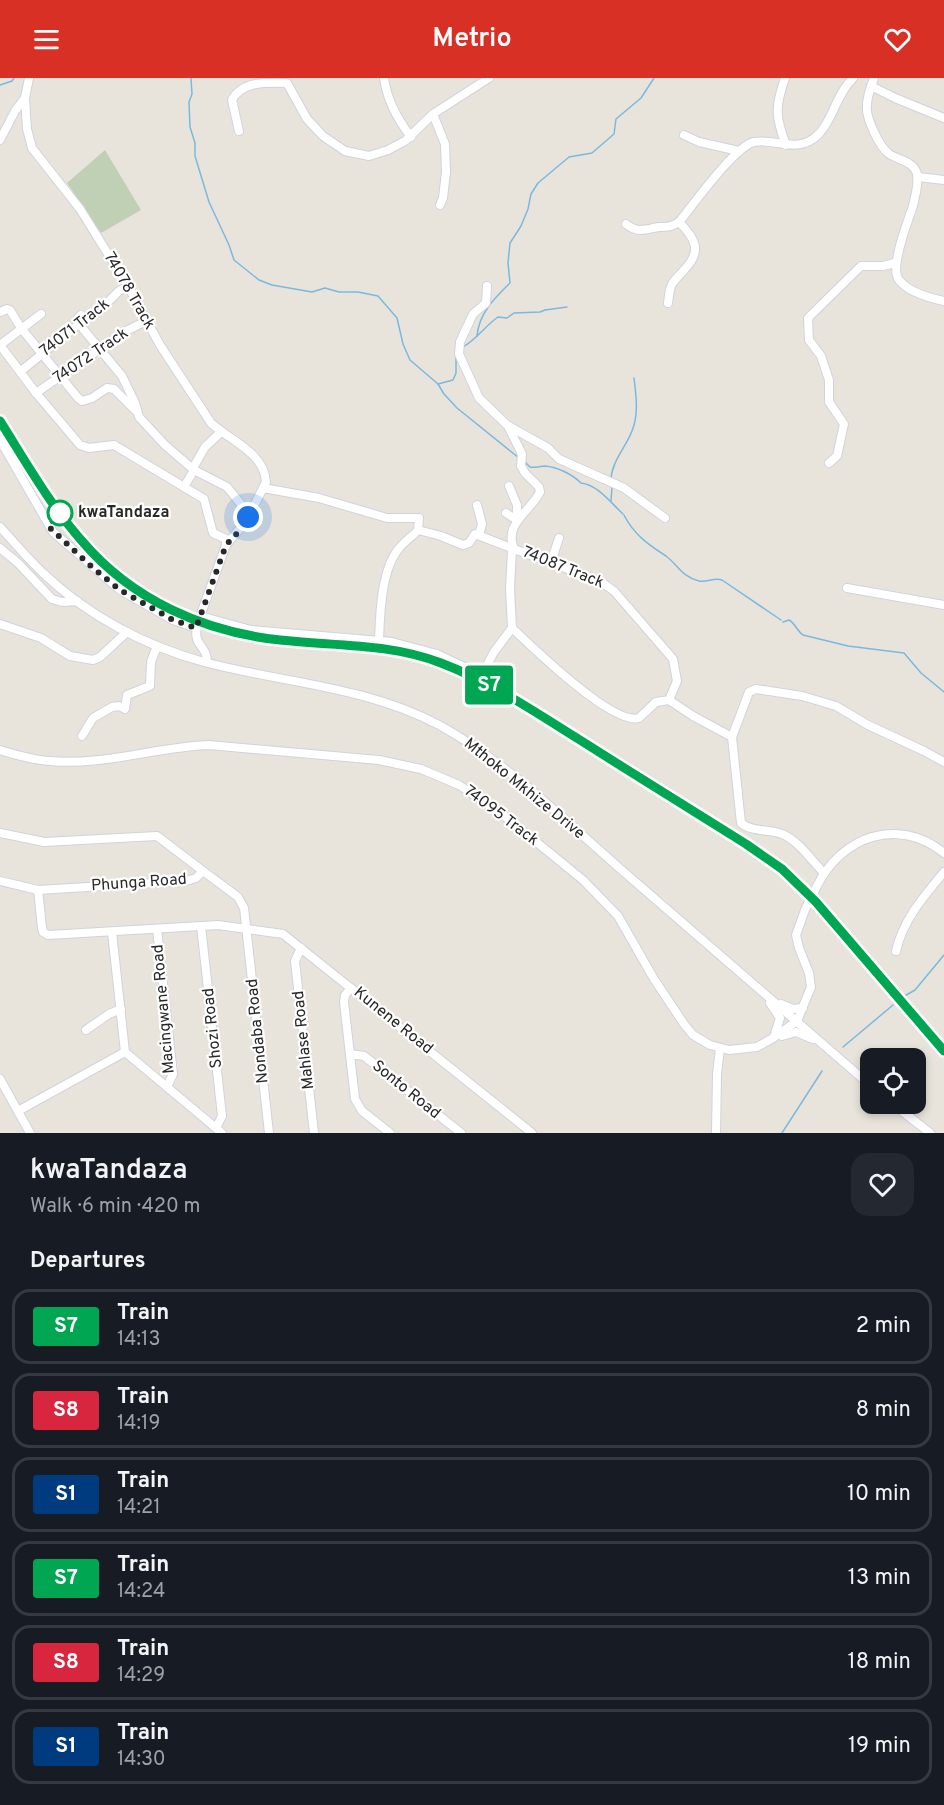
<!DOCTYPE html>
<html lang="en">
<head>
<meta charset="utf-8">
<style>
	body { margin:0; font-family:Overpass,sans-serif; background:#242831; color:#f1f3f6; height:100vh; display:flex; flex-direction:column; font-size:22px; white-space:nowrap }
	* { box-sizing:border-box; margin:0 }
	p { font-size:20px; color:#9ea1a6 }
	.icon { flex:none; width:33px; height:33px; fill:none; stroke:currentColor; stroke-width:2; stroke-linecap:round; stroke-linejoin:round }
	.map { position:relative; height:1055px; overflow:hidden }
	.details { display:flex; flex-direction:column; background:#171b24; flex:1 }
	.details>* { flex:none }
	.badge { padding:0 12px; border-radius:4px; font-size:21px; line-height:39px }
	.tools { position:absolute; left:860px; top:970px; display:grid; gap:12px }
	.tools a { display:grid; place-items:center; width:66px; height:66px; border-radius:12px; background:#171b24; box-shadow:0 3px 9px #0003; font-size:30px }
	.you { position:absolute; width:30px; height:30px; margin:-15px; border:4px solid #fff; border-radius:50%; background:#1a73e8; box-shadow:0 0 0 9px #1a73e833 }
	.map>.badge { position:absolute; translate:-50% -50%; box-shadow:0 0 0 3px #fff }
	h2 { padding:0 30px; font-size:22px; line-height:54px }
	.round { display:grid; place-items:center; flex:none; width:63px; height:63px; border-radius:18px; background:#242831 }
	.headline { display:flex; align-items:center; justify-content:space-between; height:102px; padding:0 30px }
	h1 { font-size:28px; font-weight:600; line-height:45px }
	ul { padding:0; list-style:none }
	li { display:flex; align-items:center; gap:18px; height:75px; margin:0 12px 9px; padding:0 18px; border:3px solid #363941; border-radius:18px }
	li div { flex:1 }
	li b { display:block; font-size:22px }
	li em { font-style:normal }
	li .badge { min-width:66px; font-weight:700; text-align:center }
	header { display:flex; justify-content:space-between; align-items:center; height:78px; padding:0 30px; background:#d93025; color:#fff; font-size:27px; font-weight:600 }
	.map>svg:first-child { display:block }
	.cemetery { fill:#bfd0b4 }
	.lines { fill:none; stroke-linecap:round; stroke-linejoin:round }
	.stream { stroke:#79b9e0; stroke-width:1.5 }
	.minor-casing { stroke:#d0d2df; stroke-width:10 }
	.minor { stroke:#fff; stroke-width:8 }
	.rail-casing { stroke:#9e9fb0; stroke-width:4 }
	.rail { stroke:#fff; stroke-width:1.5; stroke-dasharray:4.5; stroke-linecap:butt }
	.minor-bridge-casing { stroke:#d0d2df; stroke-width:10; stroke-linecap:butt }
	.minor-bridge { stroke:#fff; stroke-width:8 }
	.line-casing { stroke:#fff; stroke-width:14 }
	.line { stroke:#00a651; stroke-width:9 }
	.walk { stroke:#282828; stroke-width:6; stroke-dasharray:0 10.8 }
	.stop-dot { fill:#fff; stroke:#00a651; stroke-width:3 }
	.labels { text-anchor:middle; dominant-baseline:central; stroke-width:4.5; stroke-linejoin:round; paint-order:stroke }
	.street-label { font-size:16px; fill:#282828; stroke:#fff }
	.stop-label { font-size:16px; font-weight:bold; fill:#282828; stroke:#fff; text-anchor:start }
</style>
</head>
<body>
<header><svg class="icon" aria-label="menu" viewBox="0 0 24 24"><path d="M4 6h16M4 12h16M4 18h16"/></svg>Metrio<svg class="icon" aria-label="heart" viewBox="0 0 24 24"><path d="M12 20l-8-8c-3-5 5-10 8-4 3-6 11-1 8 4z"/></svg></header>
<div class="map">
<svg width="944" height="1055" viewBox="0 0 944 1055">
	<rect width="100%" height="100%" fill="#e9e4db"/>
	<path class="cemetery" d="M105,72L141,132L101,155L67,105Z"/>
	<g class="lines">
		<g class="stream">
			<path d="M191,0L192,16L189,24L190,49L195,65V78L209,124L229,167L234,182L259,202L272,207L312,214L325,210L339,214H358L378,218L397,240L403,266L410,282L438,306L444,316L457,330L519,380"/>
			<path d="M0,7L12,3L14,0"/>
			<path d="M477,258C479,235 494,221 510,205L508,185L510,165L521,148L528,131L531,116L538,105L569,79L592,75L614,56L616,41L641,20L654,0"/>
			<path d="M463,269C477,261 485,248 498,239L507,240L514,235L540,234L545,232L567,229"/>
			<path d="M438,306L453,302L456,295V279"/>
			<path d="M525,384L530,389C535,390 540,388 545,388C557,389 572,396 581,405C598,407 611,425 623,436"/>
			<path d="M611,401C612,383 626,369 632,353C639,336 636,317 634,300"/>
			<path d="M611,423L612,409"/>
			<path d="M624,437C634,457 649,467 666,478C677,486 682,499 699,503C707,505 714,499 722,502L781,542"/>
			<path d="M783,544L789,542C795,545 797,553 803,557L848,568L904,575L921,595L944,614"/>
			<path d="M901,920L915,912L944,877"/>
			<path d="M843,969L893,927"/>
			<path d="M782,1055L822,993"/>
		</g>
		<defs>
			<g id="minor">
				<path d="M384,0C387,22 398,42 411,59"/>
				<path d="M785,0C775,29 775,38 786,67"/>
				<path d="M874,0C871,9 867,18 867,27C865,39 879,68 889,76C898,82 914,83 917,96C919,106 915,118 913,128C908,143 889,190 899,202C908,214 930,220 944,223"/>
				<path d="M871,8L895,20L944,40"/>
				<path d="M25,20L27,51L32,70L80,131L128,208L160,267L211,345C229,362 264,374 266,404L247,442L226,467L198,544C191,570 207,565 207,584"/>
				<path d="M433,36L445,66L446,94L443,120L440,127"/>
				<path d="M239,53L232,22C242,3 267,4 287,5L307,41L323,58L345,73L369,78L388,72L405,63L433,36L489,0"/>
				<path d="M684,57L699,64L739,73"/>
				<path d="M0,62L15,33L25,20L29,0"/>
				<path d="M918,99L944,102"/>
				<path d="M626,146C638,156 646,151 659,149C667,149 672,149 679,144C693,127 735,68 754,64C774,60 794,74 813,61C833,46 835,17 853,0"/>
				<path d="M487,208L486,225L473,236L460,264L459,276L479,320L507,347L548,370L559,381L624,410L665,440"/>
				<path d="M668,225C669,219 669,212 672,206C675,201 680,197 684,192C703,173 695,160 679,144"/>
				<path d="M0,234L7,231L10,232L21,250L78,320L82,323L92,320L107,310L114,311L135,332"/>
				<path d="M81,237L78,240L79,246L122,298L135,325L139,339L165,367L194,392L227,409L240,425L247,442"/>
				<path d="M0,267L36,315L80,367L89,370L114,367L184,409"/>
				<path d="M0,267L41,236"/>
				<path d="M21,293L79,246L98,234L119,213L128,208"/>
				<path d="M36,315L126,253L146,243"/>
				<path d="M508,348L522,376L521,388L525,395L539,409L540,414C531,433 503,446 514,471"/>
				<path d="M0,362L53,454L120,512L173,542L196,550"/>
				<path d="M829,385L837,378L844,346L829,324V302L821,278L809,262L808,240L861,188H883L895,185"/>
				<path d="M193,390L205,369L221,354"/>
				<path d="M194,392L184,409L204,421L213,455L226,461V467"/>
				<path d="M509,408L517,427V442"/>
				<path d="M263,410L319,420L387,440H419L418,452L441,458L463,467L469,465L475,456L514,471"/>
				<path d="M477,427L482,446L479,457"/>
				<path d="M506,435L517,442"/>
				<path d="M0,449C14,464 28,481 43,495C88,538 145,568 204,584C283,605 365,608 439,647C505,683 561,739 617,788C701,861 786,934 870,1007"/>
				<path d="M0,470L18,485L52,521L62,524L77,523"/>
				<path d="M514,471L600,503L614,513L673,581L677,603L669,622L656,624L639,640C613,648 532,569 512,550L510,510L512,472Z"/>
				<path d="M553,485L554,475L559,460"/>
				<path d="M847,510L944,527"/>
				<path d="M200,538L251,552L392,564L437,576L479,596L484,593L494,574L512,550"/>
				<path d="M0,546L41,560L70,578L93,582L100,579L127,554"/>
				<path d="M379,562C380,535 381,489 401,468C406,462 413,458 418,452"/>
				<path d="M669,622L693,638L732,659"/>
				<path d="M82,658L93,640L112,629L119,628L125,631L127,617L150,608L151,584L157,568"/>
				<path d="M0,672C16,677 33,682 50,683C103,688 156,669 209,667L379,682L421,691L459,707L497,732L583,802L618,838L654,901L684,946L693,957L710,967L729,972L757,969L773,960L797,943L811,909L809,895L799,870L796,857L805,832"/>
				<path d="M0,755L44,764L157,758L203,793L196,800L186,803L38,812L0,803"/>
				<path d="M203,793L238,819L244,830L269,1055"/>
				<path d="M824,795C811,782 799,763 782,756C769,751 751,754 741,745L732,659L749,614L756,611L802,618L836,628L868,647L924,673L944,684"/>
				<path d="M817,808C842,758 898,738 944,775"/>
				<path d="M38,812L42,850L43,854L48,857L218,847L283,856L532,1055"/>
				<path d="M201,848L222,1038L216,1050"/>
				<path d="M157,851L173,996L167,1009"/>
				<path d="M112,854L125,974"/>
				<path d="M301,870L295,883L314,1055"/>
				<path d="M896,873C903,842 924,818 944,794"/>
				<path d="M351,910L345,917L344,924L355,1021L362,1033L390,1055"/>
				<path d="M770,925L780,940L774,959"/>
				<path d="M781,926L793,931L803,930"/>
				<path d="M86,952L109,936L121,931"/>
				<path d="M782,958L796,954L813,961"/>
				<path d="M350,976L364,978L461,1055"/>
				<path d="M0,1001L30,1055"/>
				<path d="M893,1026L930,1055"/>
				<path d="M18,1033L125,974L222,1055"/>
				<path d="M716,1055L717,996L720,970"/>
			</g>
		</defs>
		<use href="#minor" class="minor-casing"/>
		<use href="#minor" class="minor"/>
		<defs>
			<path id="rail" d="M0,343C26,383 50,427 82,463C133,522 203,554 280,562C334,568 390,565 441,585C488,603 530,631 572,658C630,694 688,730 746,766L782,791L816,824L944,973"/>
		</defs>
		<use href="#rail" class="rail-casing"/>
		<use href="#rail" class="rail"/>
		<defs>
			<path id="minor-bridge" d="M805,832L817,808"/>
		</defs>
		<use href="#minor-bridge" class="minor-bridge-casing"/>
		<use href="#minor-bridge" class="minor-bridge"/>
	</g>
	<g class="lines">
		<defs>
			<path id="line" d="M0,343C26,384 50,427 82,463C132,522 204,554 280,562C334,568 390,565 441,585C491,604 535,634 580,662C635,697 690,731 746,766L782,791L816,824L944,973"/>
		</defs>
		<use href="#line" class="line-casing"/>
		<use href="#line" class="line"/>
		<path class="walk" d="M60,435L48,448L93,490L120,512L173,542L196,550L226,467L243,449L248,439"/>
	</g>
	<circle class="stop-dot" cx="60" cy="435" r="12"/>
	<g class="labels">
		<g class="street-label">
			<text transform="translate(129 213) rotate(60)">74078 Track</text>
			<text transform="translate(75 250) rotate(-38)">74071 Track</text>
			<text transform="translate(91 278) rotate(-34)">74072 Track</text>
			<text transform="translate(563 490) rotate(22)">74087 Track</text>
			<text transform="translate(524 711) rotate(39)">Mthoko Mkhize Drive</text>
			<text transform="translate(501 738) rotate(37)">74095 Track</text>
			<text transform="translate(139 805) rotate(-4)">Phunga Road</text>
			<text transform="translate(164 931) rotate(-95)">Macingwane Road</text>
			<text transform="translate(393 943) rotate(39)">Kunene Road</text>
			<text transform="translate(213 950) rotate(-96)">Shozi Road</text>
			<text transform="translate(258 953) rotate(-96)">Nondaba Road</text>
			<text transform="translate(304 962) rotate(-96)">Mahlase Road</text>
			<text transform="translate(406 1012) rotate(39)">Sonto Road</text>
		</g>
		<g class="stop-label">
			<text x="78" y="435">kwaTandaza</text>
		</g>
	</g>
</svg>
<div class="tools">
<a><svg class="icon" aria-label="locate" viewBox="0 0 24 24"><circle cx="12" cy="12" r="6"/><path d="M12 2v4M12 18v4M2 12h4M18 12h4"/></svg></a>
</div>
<div class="you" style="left:248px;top:439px"></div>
<b class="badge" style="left:489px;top:607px;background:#00a651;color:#fff">S7</b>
</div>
<section class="details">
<div class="headline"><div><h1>kwaTandaza</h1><p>Walk · 6 min · 420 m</p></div><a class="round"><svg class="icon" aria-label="heart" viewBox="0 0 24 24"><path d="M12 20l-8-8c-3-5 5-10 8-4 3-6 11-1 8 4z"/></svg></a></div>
<h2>Departures</h2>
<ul>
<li><span class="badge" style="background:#00a651;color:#fff">S7</span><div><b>Train</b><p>14:13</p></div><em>2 min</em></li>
<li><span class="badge" style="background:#d7263d;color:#fff">S8</span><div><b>Train</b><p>14:19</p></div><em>8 min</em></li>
<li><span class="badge" style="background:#003b80;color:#fff">S1</span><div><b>Train</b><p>14:21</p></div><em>10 min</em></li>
<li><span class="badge" style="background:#00a651;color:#fff">S7</span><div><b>Train</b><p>14:24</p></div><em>13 min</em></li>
<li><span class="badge" style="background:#d7263d;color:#fff">S8</span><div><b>Train</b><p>14:29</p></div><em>18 min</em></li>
<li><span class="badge" style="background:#003b80;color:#fff">S1</span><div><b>Train</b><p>14:30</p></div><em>19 min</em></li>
</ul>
</section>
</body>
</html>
